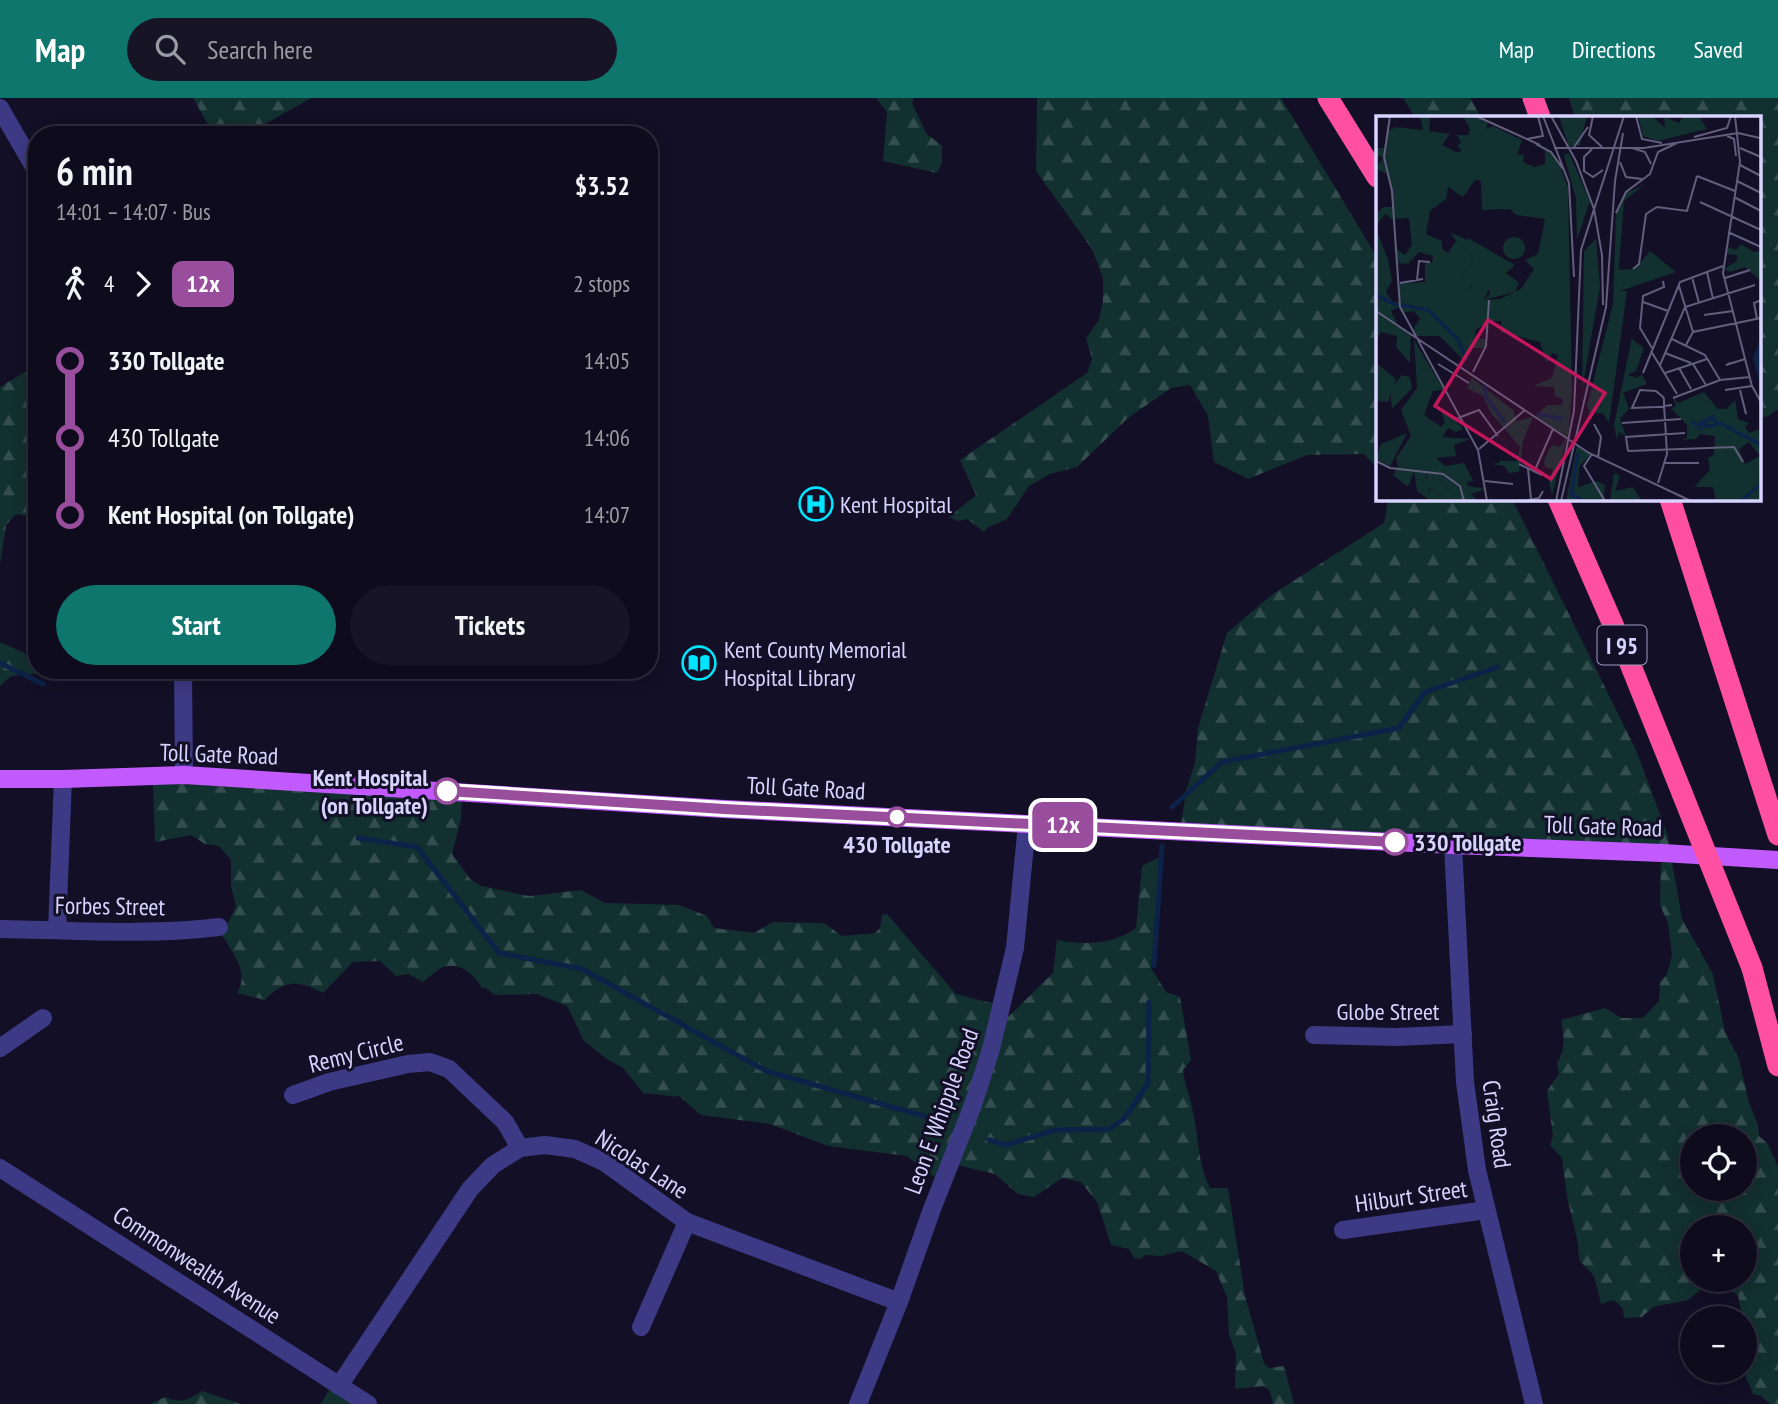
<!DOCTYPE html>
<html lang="en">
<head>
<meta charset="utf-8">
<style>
	body { margin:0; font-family:"PT Sans Narrow",sans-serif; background:#171425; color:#f1f3f6; height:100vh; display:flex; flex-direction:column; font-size:26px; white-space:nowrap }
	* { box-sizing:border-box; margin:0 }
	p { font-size:23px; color:#9b9ba3 }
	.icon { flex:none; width:38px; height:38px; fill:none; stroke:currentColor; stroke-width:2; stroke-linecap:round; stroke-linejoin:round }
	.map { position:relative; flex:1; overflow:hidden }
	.details { position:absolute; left:28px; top:28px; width:630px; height:553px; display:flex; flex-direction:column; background:#0e0b1c; border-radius:28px; box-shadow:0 4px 18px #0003,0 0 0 2px #2e2b3b }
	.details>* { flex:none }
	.badge { padding:0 14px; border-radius:10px; font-size:24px; line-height:46px }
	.controls { position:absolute; left:1680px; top:1026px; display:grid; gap:14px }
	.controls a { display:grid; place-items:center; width:77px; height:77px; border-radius:50%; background:#0e0b1c; box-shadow:0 4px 18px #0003,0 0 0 2px #2e2b3b; font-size:35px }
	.map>.badge { position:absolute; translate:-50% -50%; box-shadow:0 0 0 4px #fff }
	.legs { display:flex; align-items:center; gap:10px; height:77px; padding:0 28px; font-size:23px }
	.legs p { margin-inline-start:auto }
	.summary { display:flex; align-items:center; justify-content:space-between; height:119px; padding:0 28px }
	h1 { font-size:38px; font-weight:600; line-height:52px }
	.button { display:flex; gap:14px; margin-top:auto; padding:14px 28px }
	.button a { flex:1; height:80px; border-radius:42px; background:#0f766e; color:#fff; font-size:28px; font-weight:600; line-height:80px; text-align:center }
	.button a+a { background:#171425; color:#f1f3f6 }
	ul { padding:0 28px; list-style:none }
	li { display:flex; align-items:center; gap:24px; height:77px; font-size:26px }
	li i { display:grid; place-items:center; width:10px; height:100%; margin:0 9px; background:currentColor }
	li i::after { content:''; width:18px; height:18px; margin:-9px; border:5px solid; border-radius:50%; background:#0e0b1c }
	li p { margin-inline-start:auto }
	li:first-child i { background:linear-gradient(#0000 50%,currentColor 0) }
	li:last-child i { background:linear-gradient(currentColor 50%,#0000 0) }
	header { display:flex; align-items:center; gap:42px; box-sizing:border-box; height:98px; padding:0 35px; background:#0f766e; color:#fff }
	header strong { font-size:33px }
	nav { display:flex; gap:38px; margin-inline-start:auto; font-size:24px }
	.search { width:490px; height:63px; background:#171425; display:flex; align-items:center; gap:18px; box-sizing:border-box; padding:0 24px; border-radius:38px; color:#9b9ba3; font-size:26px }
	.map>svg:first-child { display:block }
	.forest { fill:url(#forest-firs); fill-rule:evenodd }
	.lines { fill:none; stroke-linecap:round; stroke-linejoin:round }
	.stream { stroke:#0c2248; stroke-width:5 }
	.minor { stroke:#3d3a85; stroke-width:18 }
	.major { stroke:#c25bff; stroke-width:18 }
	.highway { stroke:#ff4fa3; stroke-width:21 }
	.highway-bridge { stroke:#ff4fa3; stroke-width:21 }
	.line-1-casing { stroke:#fff; stroke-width:16 }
	.line-1 { stroke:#994d9d; stroke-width:10 }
	.stop-1-dot { fill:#fff; stroke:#994d9d; stroke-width:3.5 }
	.labels { text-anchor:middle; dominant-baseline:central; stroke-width:6; stroke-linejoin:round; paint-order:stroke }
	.shield { fill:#130f26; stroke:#9e99be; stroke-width:2 }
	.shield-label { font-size:23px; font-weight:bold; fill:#d9d4ff }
	.poi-label { font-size:24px; fill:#d9d4ff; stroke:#130f26; text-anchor:start }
	.street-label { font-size:24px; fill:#d9d4ff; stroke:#130f26 }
	.stop-label { font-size:24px; font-weight:bold; fill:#d9d4ff; stroke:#130f26; text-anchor:end }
	.inset-river { fill:none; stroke:#0c2248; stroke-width:3.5 }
	.inset-road { fill:none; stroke:#625e7d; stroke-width:2 }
	.view { fill:#c2185b; fill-opacity:0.15; stroke:#c2185b; stroke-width:3.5 }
	.inset-edge { fill:none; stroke:#d9d4ff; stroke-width:3.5 }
</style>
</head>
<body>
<header>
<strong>Map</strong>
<div class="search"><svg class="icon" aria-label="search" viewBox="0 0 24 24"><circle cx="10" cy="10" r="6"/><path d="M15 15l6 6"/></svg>Search here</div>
<nav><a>Map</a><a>Directions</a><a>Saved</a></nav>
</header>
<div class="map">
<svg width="1778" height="1306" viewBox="0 0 1778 1306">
	<defs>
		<pattern id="forest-firs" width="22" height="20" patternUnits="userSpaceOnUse" patternTransform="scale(1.75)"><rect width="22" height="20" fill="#12302f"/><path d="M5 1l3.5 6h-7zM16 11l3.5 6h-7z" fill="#344d4e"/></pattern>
	</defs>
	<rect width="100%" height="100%" fill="#130f26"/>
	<g class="forest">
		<path d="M193,0H311L246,37H214Z"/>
		<path d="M876,0H914L912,5L926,35L942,48V65L937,75L883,63L887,14Z"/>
		<path d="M1037,0H1281L1377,159V370L1364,356L1307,357L1248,381L1214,364L1208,318L1190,287L1171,290L1128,320L1077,369L1050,376L1029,388L1007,421L988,429L984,434L967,421L958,423L949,419L976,397L960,362L1087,275L1092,261L1086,240L1099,222L1103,202V180L1092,151L1036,73Z"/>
		<path d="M1403,0H1470L1481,19H1415Z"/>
		<path d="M1569,0H1778V311L1769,318L1759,320V19H1575Z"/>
		<path d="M37,267V420L16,416L6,427L0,466V289Z"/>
		<path d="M1388,401H1512L1636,652L1667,735L1682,821L1713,876L1725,934L1739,961L1749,1005L1758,1027L1759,1038L1768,1046L1778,1069V1306H1770L1761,1298L1753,1296L1743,1272L1748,1258L1745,1220H1742L1738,1197L1724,1189L1703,1190L1688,1202L1653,1209L1642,1219L1624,1220L1623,1211L1614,1202L1601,1206L1594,1178L1579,1162L1578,1145L1567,1099L1562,1060L1550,1047L1553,1038L1547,993L1559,976L1557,965C1566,950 1564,938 1561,922L1605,910L1621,920H1643L1659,903L1660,885L1667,876L1672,858L1668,825L1660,807L1661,758L1181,726L1186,694L1195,664L1198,630L1227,535L1273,496L1384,425ZM1692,1038H1745V1090H1692ZM1692,1129H1745V1181H1692Z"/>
		<path d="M0,544L37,561V572L55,574L11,578L0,588V608Z"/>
		<path d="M176,686L462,700L461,721L452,756L470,781L481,788L529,798L581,792L605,805L679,807L707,818L714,830L754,835L773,824L824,825L842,838L875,835L880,830L882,817L887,816L956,896L1003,908L1001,926L1053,875L1057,842C1085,847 1113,847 1136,830L1142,768L1160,759L1158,814L1151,870L1166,894L1180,899L1191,962L1183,972C1184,985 1190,997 1192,1010C1199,1037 1197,1064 1210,1090H1228L1245,1198L1264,1265L1269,1270L1284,1268L1294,1306H1273L1270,1293L1264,1288L1235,1291L1236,1256L1229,1236L1227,1199L1216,1173L1182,1153L1161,1158L1144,1157L1142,1161L1134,1160L1129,1151L1111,1147L1097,1104L1081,1084L1062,1080L1034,1099L1018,1096L995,1076L957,1067L947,1089L907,1058L828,1048L770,1026L701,1017L679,998C666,1000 657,994 644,996L623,970L607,961L584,943L567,908L537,896L495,897L484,889L483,891C474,876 459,862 441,870C435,873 429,880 423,884L408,876L396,878L380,863L353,864L323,895C300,882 283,881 265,902L237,895C250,874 233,856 222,837L236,809L231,788V762L219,748L205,746L191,737L155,744L153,687Z"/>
		<path d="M333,1285L372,1306H321Z"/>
		<path d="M202,1293L241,1306H150L165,1299C180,1306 188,1302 202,1293Z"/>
	</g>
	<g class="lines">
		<g class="stream">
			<path d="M0,565L43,586"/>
			<path d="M1172,709L1222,664L1399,630L1425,594L1498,569"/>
			<path d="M358,740L417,749L499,855L582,871L766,973L930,1020"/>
			<path d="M1154,868L1162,748"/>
			<path d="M989,1042L1006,1047L1055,1032L1109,1031L1124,1021L1148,985L1149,904"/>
		</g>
		<g class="minor">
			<path d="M0,10L37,74"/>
			<path d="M183,572L184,677"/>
			<path d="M1453,747L1465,984L1477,1072L1534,1306"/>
			<path d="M0,831C73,832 146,838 219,829"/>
			<path d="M57,832L63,681"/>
			<path d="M1314,937L1396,939L1463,936"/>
			<path d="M0,950L43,920"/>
			<path d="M293,997L329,984L408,966L430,964L449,971L505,1024L520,1050"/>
			<path d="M0,1070L368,1306"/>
			<path d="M1343,1132L1486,1112"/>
			<path d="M641,1229L687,1124"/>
			<path d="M339,1288L470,1091L493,1067L520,1050L545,1047L575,1051L604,1064L687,1124L899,1204"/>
			<path d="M858,1306L899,1204L932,1111L973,1007L991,951L1015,850L1027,726"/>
		</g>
		<path class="major" d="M0,681H63L184,677L724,711L1453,747L1663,755L1778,762"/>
		<g class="highway">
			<path d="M1328,0L1377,79"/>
			<path d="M1533,0L1540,19"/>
			<path d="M1558,401L1629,563L1682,695"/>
			<path d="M1670,401L1778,737"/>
			<path d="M1752,870L1778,968"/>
		</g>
		<path class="highway-bridge" d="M1682,695L1752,870"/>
	</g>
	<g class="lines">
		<defs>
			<path id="line-1" d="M447,693L724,711L1395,744"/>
		</defs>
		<use href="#line-1" class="line-1-casing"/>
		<use href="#line-1" class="line-1"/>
	</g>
	<defs>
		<symbol id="hospital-ring" viewBox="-11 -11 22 22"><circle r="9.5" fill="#130f26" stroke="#00e5ff" stroke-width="1.5"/><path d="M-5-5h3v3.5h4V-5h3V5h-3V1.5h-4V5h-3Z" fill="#00e5ff"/></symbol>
		<symbol id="library-ring" viewBox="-11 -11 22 22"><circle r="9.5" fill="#130f26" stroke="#00e5ff" stroke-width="1.5"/><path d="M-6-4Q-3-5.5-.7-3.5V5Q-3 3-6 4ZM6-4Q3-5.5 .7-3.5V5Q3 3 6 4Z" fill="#00e5ff"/></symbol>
	</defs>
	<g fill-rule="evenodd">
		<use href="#hospital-ring" x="797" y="387" width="38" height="38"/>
		<use href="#library-ring" x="680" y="546" width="38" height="38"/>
	</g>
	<g class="stop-1-dot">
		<circle cx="447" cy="693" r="12"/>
		<circle cx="897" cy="719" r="9"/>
		<circle cx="1395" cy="744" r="12"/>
	</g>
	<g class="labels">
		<rect class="shield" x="1597.5" y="527.5" width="49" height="39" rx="5"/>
		<g class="shield-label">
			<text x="1622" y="547">I 95</text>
		</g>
		<g class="poi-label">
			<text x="840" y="406">Kent Hospital</text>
			<text x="724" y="551">Kent County Memorial<tspan x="724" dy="28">Hospital Library</tspan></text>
		</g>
		<g class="street-label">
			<text transform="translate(219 656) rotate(2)">Toll Gate Road</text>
			<text transform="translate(806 690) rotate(3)">Toll Gate Road</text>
			<text transform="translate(1603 728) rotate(2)">Toll Gate Road</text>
			<text transform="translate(110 808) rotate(1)">Forbes Street</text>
			<text x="1388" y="913">Globe Street</text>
			<text transform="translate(356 955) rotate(-14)">Remy Circle</text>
			<text transform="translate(941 1013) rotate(-70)">Leon E Whipple Road</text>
			<text transform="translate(1497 1026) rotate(82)">Craig Road</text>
			<text transform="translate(642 1066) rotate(33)">Nicolas Lane</text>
			<text transform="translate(1411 1098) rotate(-8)">Hilburt Street</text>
			<text transform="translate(197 1167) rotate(33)">Commonwealth Avenue</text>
		</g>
		<g class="stop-label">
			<text x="428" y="679">Kent Hospital<tspan x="428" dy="28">(on Tollgate)</tspan></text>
			<text x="1414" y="744" text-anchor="start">330 Tollgate</text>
			<text x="897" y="746" text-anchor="middle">430 Tollgate</text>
		</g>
	</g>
	<g transform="translate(1376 18)">
		<rect width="385" height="385" fill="#130f26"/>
		<path d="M44,0H65L54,2L53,15L74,18L66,29L82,37L86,34L81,31L85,26L81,19H92L94,13L87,0H100L112,7L110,13L117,10L146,24L141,39L148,38L147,46L159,51L169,48V33L181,43L192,71L196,274L193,314L176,379L173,367L177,354L169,351L168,345L173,333L177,329L184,331L190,322L160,300L171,289H186L187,283L179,280L178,271L157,270L176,262L182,239L176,237L171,247L164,226L125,216V205H112L99,215L100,223H111L109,232H95L90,239L92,244H87L64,220H39L36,215L44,203L38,195L26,197L23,191L15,195L22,209L35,217L34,247L20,231L21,220L5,216L0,225V114L12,143L16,165L10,176L17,186H23L24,167L49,166V146L56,147L57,140L43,136L32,148L22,147L18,131L29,139L36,129L33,102L16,103L9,98L0,110V98L7,91H16V80L12,59L0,52L8,41L0,39V32H8L11,15L20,11L47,14ZM99,64L105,65L106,94L134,93L140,99L169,103L162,138L149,144L158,153L145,173L124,183L108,184L114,171L104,166L92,173L84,161L98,143L86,132L91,124L74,116L80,125L72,137L66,133V125L50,118L54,95L70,83L72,71L87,81ZM71,208H95L88,235L68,215ZM183,0H211L204,29L193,31ZM262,0H276L289,12L288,1L303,7L307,0H323L331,13L282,25L267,20ZM193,37L214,85L201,124L200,83L188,39ZM268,69L248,85L241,175H251L233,307L227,297H214L211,290L237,188L240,97L250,77ZM127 132a11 11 0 1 1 22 0a11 11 0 1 1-22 0ZM220,123L224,171L206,275L208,135ZM365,128L378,136L385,135V165L369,151L354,156L348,153L361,145V139L349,138L353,131L360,134ZM257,216L256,223L268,232L260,255L252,259L261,262L266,258L271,268L247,277L253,293L244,302L250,321L243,316L241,324L238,309ZM38,224L68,274L57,275L48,299L65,311L69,306L65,296L72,297L87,313L80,316L72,312L67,321L95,323L78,329L80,340L60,342L69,350L88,347L97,365L91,366L92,370L110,373L95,378L102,385H55L41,375L38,356L32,371L17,359L22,351L20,342L35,320L25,294L41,272ZM50,358L66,360L73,375L62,378L52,373ZM26,259L34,261L36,272L16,293L14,274ZM96,262L137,294L141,305L157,301L147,324L143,356L133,357L128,350L116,348L123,347L127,339L125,345H141L144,331L114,296L107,280L91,272ZM328,276L342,293H350L359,284L362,303L373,307L369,311L373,317L385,313L383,385H340L337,371H318L334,354L332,342L338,339L339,320L324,318L320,323L306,324L311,322V309L295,292L300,290L297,282L302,287ZM373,326L384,340L369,348L363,333ZM31,317L14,350L0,343L5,328ZM201,329L215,338L203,351L202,371L221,365L229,369L227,385H190ZM238,357L244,360L239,375L257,371L266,385H234Z" fill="#12302f" fill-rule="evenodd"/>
		<path d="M47,187L59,188L78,208L104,202L94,231L87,239L55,213L53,198L26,191Z" fill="#12302f"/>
		<path d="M92,122L139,149L130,157L143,167L139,176L108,184L114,178L112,170L104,166L91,173L84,161L98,143L86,132ZM274,135L300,156L241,176L242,154L259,153ZM0,247L20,263L12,286L0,285ZM51,357L66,360L73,375L61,378L51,371Z" fill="#12302f"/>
		<path d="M385,221V273L377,242Z" fill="#0c2248"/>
		<path class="inset-river" d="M0,179L22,190M25,189L52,194L81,222L91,244M109,270L110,281L129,307M161,298L187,303M316,306L321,309L336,301L341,307M323,314L329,308L333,311L344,307L385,329M202,337L195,379L205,383M365,385L385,368"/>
		<path class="inset-road" d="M14,0L8,41L16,75L24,191L102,334L111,385M100,0L164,29M167,0L193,67L198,161M175,0L200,45L218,93L226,139L227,189M217,0L213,19L226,31M260,0L266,23L286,27M359,0L364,46L347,157L376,270L385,286M351,20L358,23L360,40M318,21L351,12L355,0M151,23L167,20L162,0M160,28L175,36L187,53M198,31L212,11M178,32H268L362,17L384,22M256,32L269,36L275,48M364,32L385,41M216,33L208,41V55L217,61L227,54M244,46L250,61L266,63M364,49L385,60M321,60L359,75M361,65L385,77M358,81L385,95M324,86L385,114M240,97L250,76L274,58L282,36L301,27M352,116L385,131M257,153L263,148L270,98L281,91L311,95L321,60M331,156L337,183M316,161L323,187M349,162L374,154M41,164L43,145L54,146M24,167L47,163M303,170L317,216M267,186L292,195M0,195L213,337L315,385M328,199L357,195M381,203L378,187L385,184M296,223L329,239L344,264M310,229L317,216L385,202M276,232L264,212L267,180L288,171L287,165M275,235L301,278M289,237L315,247M355,247L350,249L369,243M62,248L93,267M317,248L330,269M284,249L309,191L379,169M303,252L315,273M97,256L110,230L113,184M267,257L304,166L347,150M289,257L331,243M349,274L376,270M364,274L370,298M297,282L344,264L374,261M82,302L103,294L122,320M246,307L305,303M218,308L225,321L222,341M103,333L149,294M252,335L358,331L367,346M252,335L250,321L309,317M216,338L208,350L229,385M0,345L14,352L67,358L84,370L88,385M289,347H323M143,348L166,359M152,353L155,383M158,356L177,313M109,365L137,368M282,367L291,338L289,304L288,290V283L287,281L280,275L264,274L256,292L280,291L296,289M148,385L163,382L167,375M180,385L198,295L205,134L248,0M185,385L230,191L239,65L247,17"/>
		<path class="view" d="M112,204L229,277L175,363L59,290Z"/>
		<rect width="385" height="385" class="inset-edge"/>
	</g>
</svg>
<div class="controls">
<a><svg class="icon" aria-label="locate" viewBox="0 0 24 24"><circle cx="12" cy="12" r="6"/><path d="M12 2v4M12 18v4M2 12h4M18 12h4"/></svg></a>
<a>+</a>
<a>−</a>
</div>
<b class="badge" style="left:1063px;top:727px;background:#994d9d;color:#fff">12x</b>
<section class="details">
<div class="summary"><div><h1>6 min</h1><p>14:01 – 14:07 · Bus</p></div><b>$3.52</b></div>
<div class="legs"><svg class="icon" aria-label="walk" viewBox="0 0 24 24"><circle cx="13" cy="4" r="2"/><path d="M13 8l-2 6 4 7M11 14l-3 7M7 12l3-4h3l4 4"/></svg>4<svg class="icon" aria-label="forward" viewBox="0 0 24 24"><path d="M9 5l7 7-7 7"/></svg><b class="badge" style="background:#994d9d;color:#fff">12x</b><p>2 stops</p></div>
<ul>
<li><i style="color:#994d9d"></i><b>330 Tollgate</b><p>14:05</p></li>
<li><i style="color:#994d9d"></i><span>430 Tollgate</span><p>14:06</p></li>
<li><i style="color:#994d9d"></i><b>Kent Hospital (on Tollgate)</b><p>14:07</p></li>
</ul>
<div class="button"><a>Start</a><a>Tickets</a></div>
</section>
</div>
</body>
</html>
